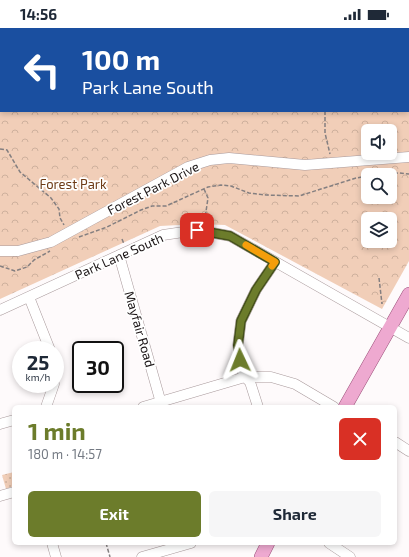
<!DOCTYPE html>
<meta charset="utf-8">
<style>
:root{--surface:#fff;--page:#f6f6f7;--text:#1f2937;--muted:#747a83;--accent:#6c7c2b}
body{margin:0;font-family:"Exo 2",sans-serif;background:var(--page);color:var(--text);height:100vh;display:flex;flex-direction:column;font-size:15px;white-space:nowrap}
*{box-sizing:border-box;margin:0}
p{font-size:13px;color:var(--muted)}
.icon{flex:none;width:22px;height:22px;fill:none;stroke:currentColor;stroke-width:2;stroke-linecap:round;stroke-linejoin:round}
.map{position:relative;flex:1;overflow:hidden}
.sheet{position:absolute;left:12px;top:377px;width:385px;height:140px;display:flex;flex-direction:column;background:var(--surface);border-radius:6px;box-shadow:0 2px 6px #0003}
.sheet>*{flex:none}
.banner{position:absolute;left:0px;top:0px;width:409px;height:84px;box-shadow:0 2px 6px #0003;background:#1a4fa0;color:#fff;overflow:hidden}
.fabs{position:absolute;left:361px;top:96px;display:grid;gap:8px}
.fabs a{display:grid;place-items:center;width:36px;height:36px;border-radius:6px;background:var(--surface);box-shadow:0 2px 6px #0003;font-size:20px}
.speed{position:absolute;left:12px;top:313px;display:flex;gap:8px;font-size:20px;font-weight:700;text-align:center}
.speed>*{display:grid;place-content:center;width:52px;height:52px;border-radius:50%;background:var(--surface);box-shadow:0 2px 6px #0003;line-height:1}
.speed small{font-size:10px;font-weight:400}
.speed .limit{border:2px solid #111;border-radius:6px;background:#fff;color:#111}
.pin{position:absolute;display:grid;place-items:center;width:34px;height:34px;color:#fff;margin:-17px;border-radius:8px;box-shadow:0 2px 6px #0006}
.me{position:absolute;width:44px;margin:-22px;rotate:358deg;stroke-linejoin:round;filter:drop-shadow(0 0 3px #0008)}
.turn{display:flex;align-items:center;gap:14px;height:84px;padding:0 16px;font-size:18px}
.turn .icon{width:52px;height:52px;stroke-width:2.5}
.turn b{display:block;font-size:28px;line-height:34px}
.round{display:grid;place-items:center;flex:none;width:42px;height:42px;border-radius:6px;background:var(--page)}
.overview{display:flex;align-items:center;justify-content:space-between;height:68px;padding:0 16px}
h1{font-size:24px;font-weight:700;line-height:30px;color:var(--accent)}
.primary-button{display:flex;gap:8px;margin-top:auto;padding:8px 16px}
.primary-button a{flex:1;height:46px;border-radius:6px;background:var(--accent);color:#fff;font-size:16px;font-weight:700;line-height:46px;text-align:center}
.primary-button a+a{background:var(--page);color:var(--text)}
.status{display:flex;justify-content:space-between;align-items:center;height:28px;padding:0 20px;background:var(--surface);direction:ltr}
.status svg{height:11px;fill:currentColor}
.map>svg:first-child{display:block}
.grass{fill:url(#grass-dots)}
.park{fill:url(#park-crowns);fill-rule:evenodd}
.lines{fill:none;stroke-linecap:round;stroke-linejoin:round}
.minor-casing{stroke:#a99a9c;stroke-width:11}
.major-casing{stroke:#9c507a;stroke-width:14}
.path{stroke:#847f80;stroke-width:1.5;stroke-dasharray:4 2;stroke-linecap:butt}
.minor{stroke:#fff;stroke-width:10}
.major{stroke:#eea9d0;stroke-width:13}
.route-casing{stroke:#46511c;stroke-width:10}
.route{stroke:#6c7c2b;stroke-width:7}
.slow{stroke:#f59e0b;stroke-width:7}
.labels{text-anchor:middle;stroke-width:3.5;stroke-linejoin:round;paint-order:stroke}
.park-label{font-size:13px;fill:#6d3a15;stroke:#fff}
.street-label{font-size:13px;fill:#1b1516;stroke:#fff}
</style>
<div class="status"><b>14:56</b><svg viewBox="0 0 49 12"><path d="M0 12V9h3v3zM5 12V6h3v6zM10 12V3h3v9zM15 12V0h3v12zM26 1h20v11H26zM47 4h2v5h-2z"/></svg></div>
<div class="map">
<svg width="409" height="529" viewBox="0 0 409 529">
<defs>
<pattern id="grass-dots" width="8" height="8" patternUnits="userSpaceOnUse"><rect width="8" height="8" fill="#f1ceb8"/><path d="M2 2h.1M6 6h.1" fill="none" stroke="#ceb09d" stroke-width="1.8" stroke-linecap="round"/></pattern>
<pattern id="park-crowns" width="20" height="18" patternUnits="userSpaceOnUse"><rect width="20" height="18" fill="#f1ceb8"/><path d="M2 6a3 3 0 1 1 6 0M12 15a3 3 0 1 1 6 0" fill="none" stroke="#ceb09d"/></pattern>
</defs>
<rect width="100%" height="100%" fill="#fefafb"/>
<path class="grass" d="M14 444V458L6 461 2 447Z"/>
<path class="park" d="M0 0H409V233L382 281 225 197 198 196 160 198 0 271ZM1 1H408V83H1ZM368 103H390V125H368ZM368 147H390V169H368ZM368 191H390V213H368Z"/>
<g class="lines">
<g class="minor-casing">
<path id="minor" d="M0 223H18L51 214 188 139 210 132 229 130 305 137 409 129
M119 227 161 375
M29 269 50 322
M0 282 163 207 197 202 230 208 409 310
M55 342V346
M46 379 54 356
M143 379 245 349H271L295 356 334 379
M258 379 250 354 245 349 241 339 238 317 241 293 256 262 275 234
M0 396 14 392
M395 414 409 423
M0 468 14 464
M52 515 56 529
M329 515 350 529
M142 529 191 515"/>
</g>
<g class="major-casing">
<path id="major" d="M345 379 409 266
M261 529 268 515"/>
</g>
<path class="path" d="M19 0V1
M91 0V1
M59 1 60 0
M278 1 279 0
M392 1V0
M0 50H1
M325 83V105L330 126
M0 121 7 122 20 144 51 170 59 181 60 190 64 197
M376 147 399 145 409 146
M204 161 208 170 205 190
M79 209 107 199 141 182 152 178H166L208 159 221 157 231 158 249 165 266 167 299 168 356 150 368 148
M122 211 124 216
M0 238 15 243 27 239 34 232 50 223
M379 250 382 276
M106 515 110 529"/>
<use href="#minor" class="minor"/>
<use href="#major" class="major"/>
</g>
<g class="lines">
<g class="route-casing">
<path id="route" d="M197 202 230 208 275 234 256 262 241 293 238 317 240 332"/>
</g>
<use href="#route" class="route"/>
<path class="slow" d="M246 217 275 234 272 238"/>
</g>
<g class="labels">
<g class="park-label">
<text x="73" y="161">Forest Park</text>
</g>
<g class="street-label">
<text transform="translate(153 160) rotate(-27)" y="5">Forest Park Drive</text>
<text transform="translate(119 228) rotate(-24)" y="5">Park Lane South</text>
<text transform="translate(140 301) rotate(74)" y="5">Mayfair Road</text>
</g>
</g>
</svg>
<div class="fabs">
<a><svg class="icon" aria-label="sound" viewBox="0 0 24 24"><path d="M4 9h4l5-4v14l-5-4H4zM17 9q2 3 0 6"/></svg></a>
<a><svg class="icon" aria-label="search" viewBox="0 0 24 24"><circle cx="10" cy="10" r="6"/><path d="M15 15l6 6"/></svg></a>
<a><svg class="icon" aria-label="layers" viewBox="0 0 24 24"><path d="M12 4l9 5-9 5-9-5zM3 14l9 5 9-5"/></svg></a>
</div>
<div class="speed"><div>25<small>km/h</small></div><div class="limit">30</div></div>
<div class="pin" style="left:197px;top:202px;background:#d93025"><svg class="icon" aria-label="arrive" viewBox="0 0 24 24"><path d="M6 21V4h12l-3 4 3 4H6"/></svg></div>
<svg class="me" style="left:240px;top:332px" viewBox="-20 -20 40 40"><path d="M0-17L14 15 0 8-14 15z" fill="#6c7c2b" stroke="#fff" stroke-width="4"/></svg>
<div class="banner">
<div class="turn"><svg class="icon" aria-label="left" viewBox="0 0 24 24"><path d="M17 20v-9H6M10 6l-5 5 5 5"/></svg><div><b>100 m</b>Park Lane South</div></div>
</div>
<section class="sheet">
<div class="overview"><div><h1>1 min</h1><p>180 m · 14:57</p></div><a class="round" style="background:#d93025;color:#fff"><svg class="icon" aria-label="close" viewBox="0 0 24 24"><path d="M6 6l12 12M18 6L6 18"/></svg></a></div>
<div class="primary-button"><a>Exit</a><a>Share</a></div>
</section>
</div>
